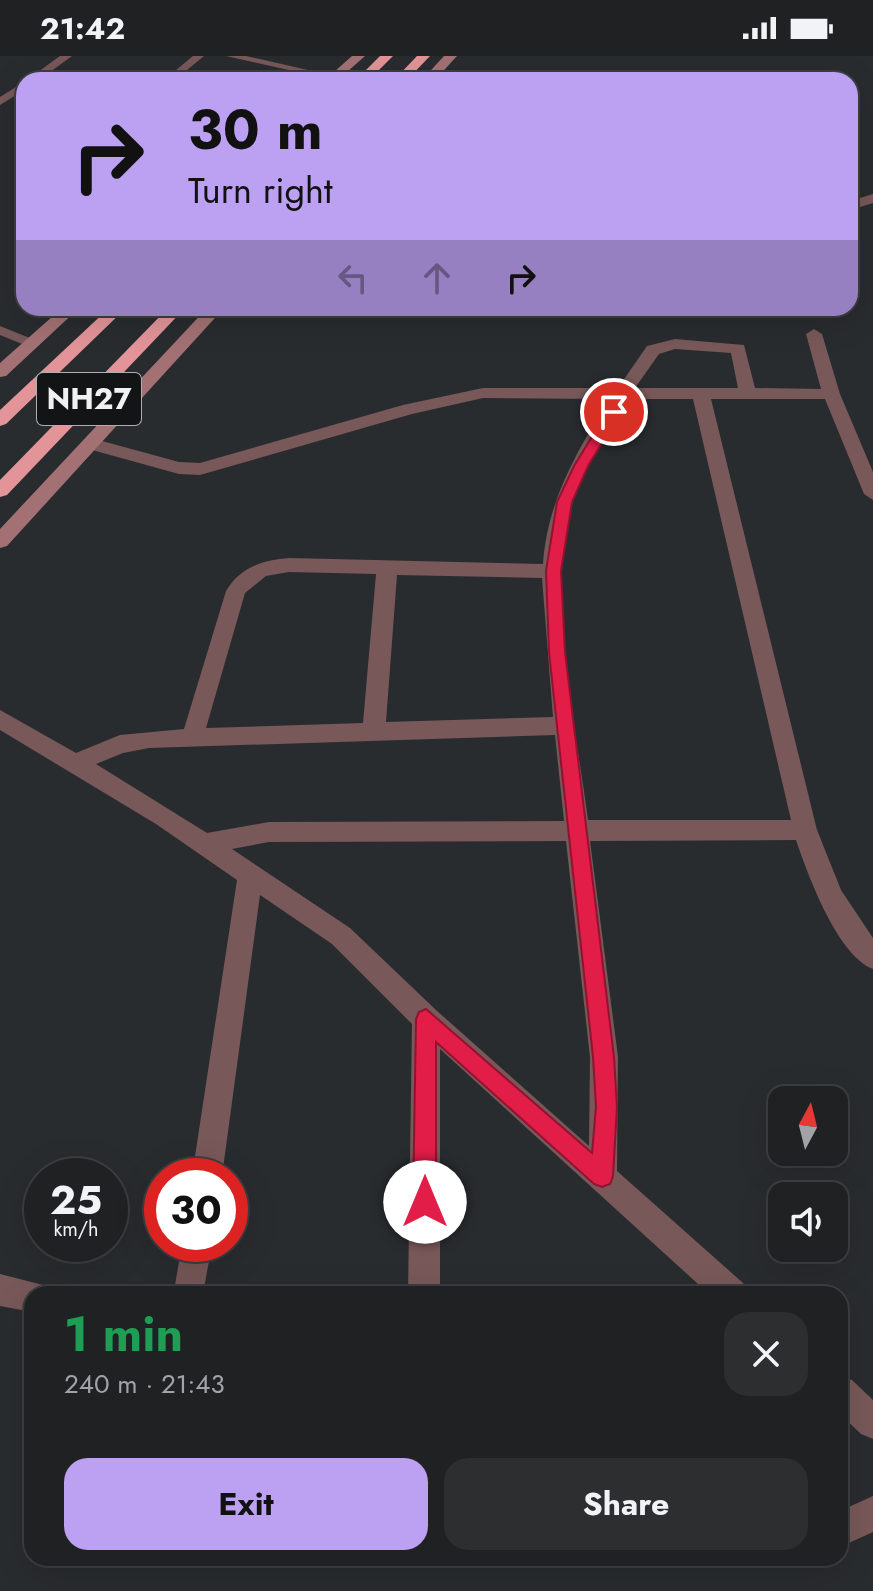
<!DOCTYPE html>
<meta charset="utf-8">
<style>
:root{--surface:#1f2123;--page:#2c2e30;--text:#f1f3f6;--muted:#a1a3a6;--line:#3c3e41;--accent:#bca0f2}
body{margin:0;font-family:Jost,sans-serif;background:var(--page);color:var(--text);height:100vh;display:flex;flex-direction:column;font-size:30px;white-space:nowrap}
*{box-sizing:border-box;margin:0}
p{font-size:26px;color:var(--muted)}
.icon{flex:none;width:44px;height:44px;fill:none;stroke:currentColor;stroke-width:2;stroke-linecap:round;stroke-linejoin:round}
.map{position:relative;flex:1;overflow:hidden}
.details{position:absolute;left:24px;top:1230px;width:824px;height:280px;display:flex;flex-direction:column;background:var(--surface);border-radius:24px;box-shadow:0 8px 32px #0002,0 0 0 2px var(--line)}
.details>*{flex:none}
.top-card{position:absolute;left:16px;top:16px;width:842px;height:244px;border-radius:24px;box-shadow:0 8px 32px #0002,0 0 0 2px var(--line);background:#bca0f2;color:#111;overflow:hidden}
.needle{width:52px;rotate:7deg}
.tools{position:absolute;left:768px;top:1030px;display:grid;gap:16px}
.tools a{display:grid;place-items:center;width:80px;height:80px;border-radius:16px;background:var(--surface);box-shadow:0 8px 32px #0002,0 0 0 2px var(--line);font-size:40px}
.speed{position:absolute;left:24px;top:1102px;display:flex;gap:16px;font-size:40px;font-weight:700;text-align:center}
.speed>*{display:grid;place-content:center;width:104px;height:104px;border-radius:50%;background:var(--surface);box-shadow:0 8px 32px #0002,0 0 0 2px var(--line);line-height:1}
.speed small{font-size:20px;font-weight:400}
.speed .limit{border:12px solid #d22;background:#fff;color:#111}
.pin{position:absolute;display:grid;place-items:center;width:68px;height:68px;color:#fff;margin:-34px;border:4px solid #fff;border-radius:50%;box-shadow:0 2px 8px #0007}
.me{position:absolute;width:88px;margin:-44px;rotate:0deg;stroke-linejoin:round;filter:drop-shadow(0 0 6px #0008)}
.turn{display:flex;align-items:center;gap:28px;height:168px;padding:0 40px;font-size:36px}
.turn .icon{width:104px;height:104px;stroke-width:2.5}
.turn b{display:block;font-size:56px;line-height:68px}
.lanes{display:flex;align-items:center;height:76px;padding:0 40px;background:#0003;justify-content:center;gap:40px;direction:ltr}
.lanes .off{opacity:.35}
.round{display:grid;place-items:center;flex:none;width:84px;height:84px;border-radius:24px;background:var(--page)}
.overview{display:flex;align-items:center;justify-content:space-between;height:136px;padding:0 40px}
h1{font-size:48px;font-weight:700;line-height:60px;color:#1e9e55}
.button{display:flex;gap:16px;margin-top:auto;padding:16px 40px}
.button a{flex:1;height:92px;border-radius:24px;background:var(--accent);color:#111;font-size:32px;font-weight:700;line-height:92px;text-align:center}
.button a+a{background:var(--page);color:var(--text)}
.status{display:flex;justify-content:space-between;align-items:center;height:56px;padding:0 40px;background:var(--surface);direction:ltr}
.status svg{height:22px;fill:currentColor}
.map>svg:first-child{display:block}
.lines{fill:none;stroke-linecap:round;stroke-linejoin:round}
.lane{fill:#785859;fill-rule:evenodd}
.street{fill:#785859;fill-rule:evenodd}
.secondary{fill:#a37173;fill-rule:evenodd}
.highway{fill:#e29498;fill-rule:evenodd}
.route{fill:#e11d48;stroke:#92132f;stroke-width:2}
.labels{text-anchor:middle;stroke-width:8;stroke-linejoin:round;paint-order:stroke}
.shield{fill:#131415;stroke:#adafb0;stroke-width:2}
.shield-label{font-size:30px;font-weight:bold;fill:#eff1f3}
</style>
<div class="status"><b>21:42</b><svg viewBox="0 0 49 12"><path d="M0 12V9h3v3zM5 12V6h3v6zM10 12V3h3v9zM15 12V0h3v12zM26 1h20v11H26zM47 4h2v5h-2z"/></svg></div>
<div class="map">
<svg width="873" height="1535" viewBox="0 0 873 1535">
<rect width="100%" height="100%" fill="#292c2f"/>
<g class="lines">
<path class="lane" d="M60 0H72L39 24H27Z
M193 0H204L175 24H164Z
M226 0H246L339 21 333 24Z
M24 26V34L0 49V41Z
M0 270 37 285 39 288 32 292 0 279Z"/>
<path class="street" d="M873 138V147L850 154V145Z
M814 273 822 278 840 338 873 416V444L864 438 825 343H711L817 774 841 834 873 882V913C837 899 808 819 796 784L590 785 618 1001 617 1115 743 1227 748 1238H709L440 993V1238H408L412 968 332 888 260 839 222 1120H192L237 824 156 768 0 674V654L76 697 120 679 184 673 226 535C240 511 263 504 289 502L543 508C547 446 577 394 610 343L483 342 412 358 200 419 179 418 85 392V384L91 382 179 406 200 407 403 349 483 332H618L647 290 675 283 744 289 755 332 821 333 806 278ZM675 293 731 297 738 332H635L659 298ZM628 343H693L791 764H588C576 671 545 536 573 446 585 410 608 375 628 343ZM289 516 376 518 363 667 206 672 245 537 266 520ZM397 519 542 522 553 661 386 666ZM555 679 564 765 269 766 207 777 96 708 123 697 149 692ZM566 785 590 1001 589 1090 436 954 350 872 232 793 269 786Z
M182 1188H212L203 1238H179L175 1229Z
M0 1218 43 1229 47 1238H32V1256L0 1250Z
M840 1320 852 1324 873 1344V1383L861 1378 840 1358Z
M873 1440V1476L840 1491V1455Z"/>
<path class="secondary" d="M352 0H365L338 24H325Z
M444 0H457L435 24H422Z
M62 252H79L6 320 0 321V307Z
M207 252H224L7 490 0 492V473Z"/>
<path class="highway" d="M380 0H393L369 24H356Z
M417 0H430L407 24H394Z
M109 252H126L6 368 0 370V354Z
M168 252H185L7 439 0 441V424Z"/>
</g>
<path class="route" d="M609 353 621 356 588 410 572 446 561 515 565 596 614 1001 617 1051 613 1120 610 1128 602 1131 594 1128 436 986V1146L433 1154 425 1158 417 1154 413 1146 416 963 419 956 426 953 592 1097 596 1051 593 1001 549 596 546 515 557 446 574 410Z"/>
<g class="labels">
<rect class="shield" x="37" y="317" width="104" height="52" rx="6"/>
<g class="shield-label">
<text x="89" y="353">NH27</text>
</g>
</g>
</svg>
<div class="tools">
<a><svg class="needle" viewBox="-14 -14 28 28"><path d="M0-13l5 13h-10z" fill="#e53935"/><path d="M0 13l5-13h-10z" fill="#a1a3a6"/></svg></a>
<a><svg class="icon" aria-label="sound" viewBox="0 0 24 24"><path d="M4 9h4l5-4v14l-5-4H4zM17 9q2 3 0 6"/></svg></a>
</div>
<div class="speed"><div>25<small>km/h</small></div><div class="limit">30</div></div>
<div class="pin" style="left:614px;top:356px;background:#d93025"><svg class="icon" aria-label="arrive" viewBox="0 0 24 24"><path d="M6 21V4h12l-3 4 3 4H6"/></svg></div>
<svg class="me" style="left:425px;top:1146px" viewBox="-20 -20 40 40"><circle r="19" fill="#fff"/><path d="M0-13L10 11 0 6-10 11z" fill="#e11d48"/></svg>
<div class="top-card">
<div class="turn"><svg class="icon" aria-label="right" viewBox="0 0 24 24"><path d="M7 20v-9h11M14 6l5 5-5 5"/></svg><div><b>30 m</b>Turn right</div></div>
<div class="lanes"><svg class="icon off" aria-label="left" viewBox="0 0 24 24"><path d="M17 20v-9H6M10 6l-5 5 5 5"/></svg><svg class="icon off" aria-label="ahead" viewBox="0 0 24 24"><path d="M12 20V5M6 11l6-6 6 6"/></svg><svg class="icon" aria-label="right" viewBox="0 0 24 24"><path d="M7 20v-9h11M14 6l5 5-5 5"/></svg></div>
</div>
<section class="details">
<div class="overview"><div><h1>1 min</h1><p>240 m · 21:43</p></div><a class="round"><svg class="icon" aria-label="close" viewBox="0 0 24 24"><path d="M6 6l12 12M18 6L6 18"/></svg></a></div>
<div class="button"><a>Exit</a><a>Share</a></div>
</section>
</div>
